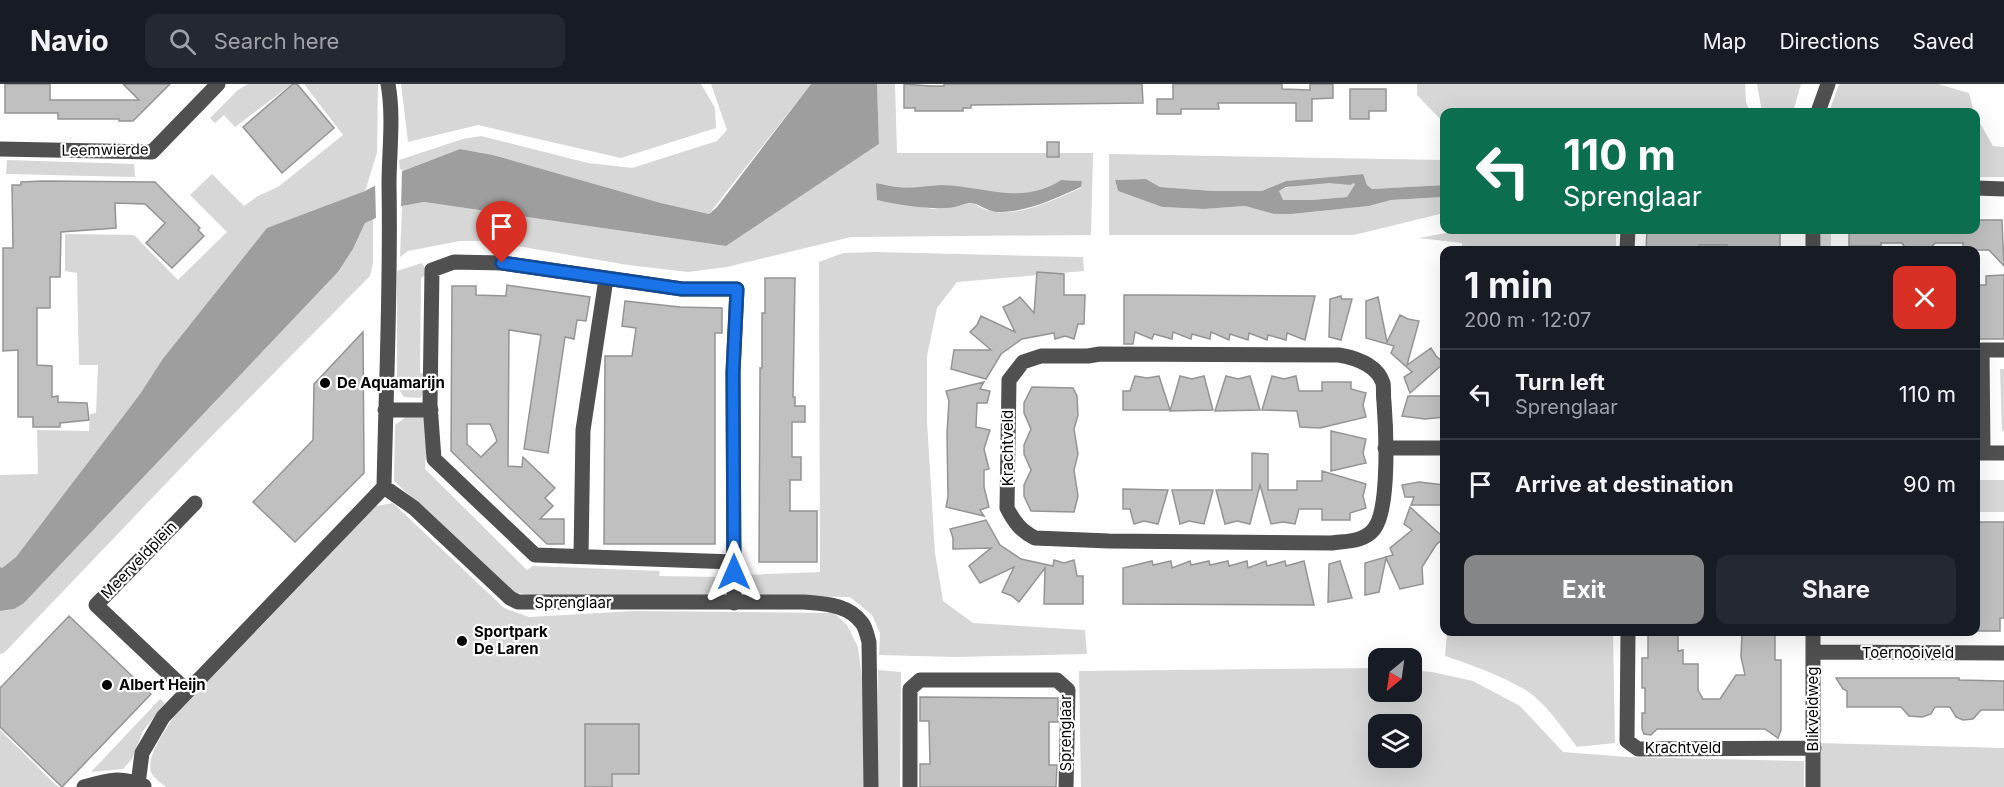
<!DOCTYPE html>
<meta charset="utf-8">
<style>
:root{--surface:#171b24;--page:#242831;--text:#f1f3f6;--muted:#9ea1a6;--line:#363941;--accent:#858687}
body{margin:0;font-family:Inter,sans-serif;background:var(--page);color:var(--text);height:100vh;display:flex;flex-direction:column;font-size:22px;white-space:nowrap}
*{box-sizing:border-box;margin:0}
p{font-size:20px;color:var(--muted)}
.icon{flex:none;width:33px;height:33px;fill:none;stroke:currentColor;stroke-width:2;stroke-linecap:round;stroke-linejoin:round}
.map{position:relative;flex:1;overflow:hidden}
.panel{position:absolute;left:1440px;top:162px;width:540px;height:390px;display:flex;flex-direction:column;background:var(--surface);border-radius:12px;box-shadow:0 6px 24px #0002}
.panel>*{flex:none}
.banner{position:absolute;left:1440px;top:24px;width:540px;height:126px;border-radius:12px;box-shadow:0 6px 24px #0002;background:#0b6e4f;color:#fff;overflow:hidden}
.needle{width:39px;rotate:209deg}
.tools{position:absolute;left:1368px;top:564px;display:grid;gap:12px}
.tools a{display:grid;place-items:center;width:54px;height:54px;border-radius:12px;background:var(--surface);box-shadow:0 6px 24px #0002;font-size:30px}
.pin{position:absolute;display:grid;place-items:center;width:51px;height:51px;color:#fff;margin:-62px -26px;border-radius:50% 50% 50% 0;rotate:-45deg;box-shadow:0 0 6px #0007}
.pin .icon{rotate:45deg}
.me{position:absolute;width:66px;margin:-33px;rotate:0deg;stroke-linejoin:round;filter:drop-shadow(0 0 4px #0008)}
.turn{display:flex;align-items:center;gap:21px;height:126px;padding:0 24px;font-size:27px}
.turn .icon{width:78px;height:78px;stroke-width:2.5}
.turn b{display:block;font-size:42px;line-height:51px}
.round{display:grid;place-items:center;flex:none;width:63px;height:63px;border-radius:12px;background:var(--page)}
.summary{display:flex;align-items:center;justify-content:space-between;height:102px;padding:0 24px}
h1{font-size:36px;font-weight:700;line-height:45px}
.primary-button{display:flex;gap:12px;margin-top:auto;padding:12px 24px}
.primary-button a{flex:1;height:69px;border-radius:12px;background:var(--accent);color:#fff;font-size:24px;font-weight:700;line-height:69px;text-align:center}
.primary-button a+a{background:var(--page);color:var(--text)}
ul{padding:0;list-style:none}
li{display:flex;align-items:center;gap:18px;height:90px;padding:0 24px;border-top:2px solid var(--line)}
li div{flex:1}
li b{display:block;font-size:22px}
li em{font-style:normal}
header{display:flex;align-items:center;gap:36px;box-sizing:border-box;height:84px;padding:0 30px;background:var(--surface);border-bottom:2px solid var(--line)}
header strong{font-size:28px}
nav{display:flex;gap:33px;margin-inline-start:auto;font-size:21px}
.search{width:420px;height:54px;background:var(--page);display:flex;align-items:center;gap:15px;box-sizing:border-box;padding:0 21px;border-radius:12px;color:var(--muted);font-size:22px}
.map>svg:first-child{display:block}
.green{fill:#d7d7d7;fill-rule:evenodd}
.water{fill:#9e9e9e;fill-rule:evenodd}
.pier{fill:#fff}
.building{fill:#c0c0c0;stroke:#949494;stroke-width:1.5;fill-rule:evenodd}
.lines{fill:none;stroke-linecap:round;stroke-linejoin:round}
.minor{stroke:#505050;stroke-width:15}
.route-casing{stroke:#114b97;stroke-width:15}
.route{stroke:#1a73e8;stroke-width:10}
.poi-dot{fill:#000;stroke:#fff;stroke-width:2}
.labels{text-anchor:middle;stroke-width:4.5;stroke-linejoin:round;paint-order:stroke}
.street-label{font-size:15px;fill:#000;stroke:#fff}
.poi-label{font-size:15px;font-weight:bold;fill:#000;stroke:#fff;text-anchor:start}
</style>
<header>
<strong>Navio</strong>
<div class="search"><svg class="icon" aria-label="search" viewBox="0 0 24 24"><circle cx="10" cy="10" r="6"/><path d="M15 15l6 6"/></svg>Search here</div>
<nav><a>Map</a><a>Directions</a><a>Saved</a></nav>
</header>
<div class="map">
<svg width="2004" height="703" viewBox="0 0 2004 703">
<rect width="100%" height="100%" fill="#fff"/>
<path class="green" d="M248 0H292L235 43 224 31 215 39 210 34 238 6Z
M304 0H378L377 69 365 107 320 125 162 276 140 310 16 473 2 484 0 483V391L38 390 37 346 89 347 90 330 96 329 98 281H79L77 189 65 187V150L134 151 178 196 227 148 190 111 212 90 244 122 258 112 278 103 343 51Z
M401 0H701L715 24 716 44 621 74 478 41 408 58Z
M711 0H811L709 130 661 119 493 71 460 65 400 88 399 76 463 55 481 52 588 79 632 84 717 57 727 46Z
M877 0H895L897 69H1093L1091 151 851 153 727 183 688 188 628 181 488 157H460L408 167 400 173 402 122 424 118 726 162 879 60ZM1061 96 1081 97V104C1050 117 1005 142 973 119L933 125 878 116 877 99C884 100 892 103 900 103 914 105 928 101 942 101 985 103 1020 122 1061 96Z
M1417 0H1745L1746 18 1750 28H1444V39L1417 11Z
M1757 0H1801L1793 28H1762Z
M1839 0H1938L1969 9 1974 28H1829Z
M1976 32 1993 62 2004 63V93H1976Z
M1109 70 1444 76V101L1372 105 1367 101 1362 90 1286 97 1263 107H1213L1160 103 1146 95 1115 96 1118 107 1162 123 1204 125 1245 122 1274 130H1292L1369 122 1391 116 1444 113V129L1354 151H1109Z
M7 76 134 80 135 93 6 90Z
M1353 98 1355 100 1347 113 1311 116H1282L1279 107C1293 99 1335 97 1351 101Z
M373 134V179L370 192 197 367 4 569 0 570V527L9 526 24 519 338 188 353 165 365 139Z
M1462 146H1616V166H1462V159L1419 154Z
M1821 146H1831V166H1821Z
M875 168 1083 173 1084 187 957 198 937 224 927 272V337L935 469 943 517 973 539 1085 546 1087 570 956 573 879 571 880 549 872 531 850 513 758 512 749 505 746 491 820 488 819 178 843 169Z
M422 179 428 190 421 194 420 289 427 290 425 304 421 314 404 313 397 303V187Z
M2000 285H2004V347H2002Z
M407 332 422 333 428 339 425 385 527 486 533 482 660 487 659 492 718 493 721 486 729 494 730 505 722 513 529 511 513 508 394 397 395 341Z
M1978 396H2004V428H1979Z
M393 419 504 524 529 533 634 527 834 529 847 541 858 563 865 618 864 703H166C161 699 155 695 152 690 144 675 165 647 173 634L376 422Z
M1447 548H1613L1615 659 1577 663C1564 646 1551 627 1535 613 1517 597 1469 580 1445 572Z
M1378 584V608H1412V586L1432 588 1473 597 1520 622 1563 668 1627 673 1804 677V703H1081L1079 587ZM1378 640H1412V674H1378Z
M878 586 901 588 900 703H876Z
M160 615 165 619 143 647 132 675 123 685 91 688Z
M0 646 58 703H0Z
M1818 659 2004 664V703H1818Z"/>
<path class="water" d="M811 0H877L879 60 726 162 424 118 402 122 365 139 353 165 338 188 24 519 14 525 0 527V483L2 484 16 473 140 310 162 276 267 144 365 107 400 88 460 65 493 71 661 119 709 130 717 123Z
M1363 90 1367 101 1372 105 1444 101V113L1391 116 1369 122 1292 130H1274L1245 122 1204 125 1162 123 1118 107 1115 96 1146 95 1160 103 1213 107H1262L1286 97ZM1329 99 1351 101 1353 99 1355 100 1347 113 1311 116H1283L1279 107 1286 103Z
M1061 96 1082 97 1081 103C1054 115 1026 129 996 128 987 127 978 119 970 119 962 120 955 124 947 124 924 125 900 121 877 116L876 99C884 100 892 103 899 103 913 105 928 101 942 101 985 102 1020 122 1061 96Z"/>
<path class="pier" d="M402 85 401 125 376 136 375 98Z"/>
<path class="building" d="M5 0H50V16H139L123 0H170L133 37H119V35H58V29H5Z
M293 0H297L334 44 282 89 243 43Z
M904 0 930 2H944V0H1142L1143 19 971 21V24H963V27H915V24H904Z
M1173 0H1282V5L1310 6V0H1333V14L1312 15V37H1296V19H1218L1219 25H1181V30H1157V15H1173Z
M1350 5H1386V27H1369V35H1350Z
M1047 58H1059V73H1047Z
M43 97 155 98 200 144 198 146 204 152 172 184 146 159 165 139 145 120 115 119 116 144 61 148 60 193H50V224H37V281L52 282V313L58 312V318L87 319 89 336 60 339V343H33V333H18V266L3 267V164H13L12 101H21V98Z
M1976 136H2002L2004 182 1989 166H1963V159H1935L1929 166H1907L1902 159H1881V162H1849V146H1976Z
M1647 146H1780V166H1753V164H1727V161H1699V164H1673V166H1646Z
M1037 188 1064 190V211H1085L1084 240H1078L1074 255 1065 252 1055 255 1054 249 1022 255 1001 270 986 295 951 285 954 266H991L970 248 977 241 981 232 1015 248 1003 223 1012 219 1020 213 1034 229Z
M2004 191V255H1976V201H1986V192Z
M765 194H795L793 313H795V322H805V338H792V373H801V396H790V427H817V478H759L760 293V284H762V229H765Z
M507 201 590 213 586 237 577 236 574 255 565 253 548 369 524 365 541 251 509 246 508 382 522 383 523 373 555 404 545 414 553 422 540 435H564V460H547L451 367 452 202H476V211L506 212ZM467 340H490L494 349 497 357 481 373 467 360Z
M1124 211H1153L1315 212 1305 256 1287 249 1286 256 1268 251 1267 256 1249 249 1248 256 1230 250 1229 256 1211 248 1210 255 1192 250 1191 255 1173 248 1172 255 1154 250 1152 255 1135 248 1133 260H1124Z
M1341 212 1342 215H1352L1341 256 1329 253 1330 215Z
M1378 213 1387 258 1400 231 1408 235 1419 237 1407 281 1431 264 1436 272 1444 279 1410 309 1404 293 1412 288 1391 269 1394 262 1366 254V217Z
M625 217 680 223 722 224V249H715V460H604L605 272H632L636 244 622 242Z
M363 248 364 389 295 458 253 418 313 356 314 300Z
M1135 292 1147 294 1159 292 1170 326H1123V307H1130Z
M1180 292 1192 295 1204 292 1213 326 1170 327Z
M1226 292 1238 295 1250 292 1260 326 1215 327Z
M1272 292 1284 295 1296 292 1299 307H1322V298H1351V305L1366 309 1363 321 1366 333 1320 344 1300 343 1297 327 1262 326Z
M984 298 980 305 990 307 987 319H977L976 343 990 346 984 365 989 385 984 386V403L989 423 980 426 984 432 946 423 948 413 947 349 949 317 946 307Z
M1032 303 1073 304 1077 312 1078 331 1074 345 1078 370 1074 386 1078 412 1074 428 1031 427 1024 412V401L1031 386 1024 370V361L1031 345 1024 329V319Z
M1408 312H1444V333L1425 335 1402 332Z
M1331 347 1366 355 1363 369 1366 379 1331 387Z
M1252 369 1268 370V406H1297V397H1322V387L1366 400 1363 412 1366 424 1350 429V436H1322V425H1299L1295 440 1283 438 1271 440 1260 401 1250 440 1237 437 1225 440 1216 406H1252Z
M1419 398 1444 401V421H1411L1414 413H1405L1402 401Z
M1123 405 1168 406 1158 440 1144 437 1134 440 1130 425H1123Z
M1172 406H1213L1204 440 1189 437 1180 440Z
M1410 423 1444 454 1436 461 1422 483 1423 500 1400 505 1386 474 1379 508 1365 511V479L1393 471 1390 464 1412 446 1404 440Z
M986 436 1000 461 1021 475 1053 482 1054 476 1064 479 1074 476 1077 492H1083V520H1044L1045 484 1019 518 1012 512 1002 508 1014 483 980 499 969 482 991 464 953 465V454L950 445Z
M1976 438H2004V534H2000V547H1976Z
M1152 477 1153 481 1171 477 1172 484 1190 477 1191 481 1209 477 1210 481 1228 477 1229 482 1247 477 1248 484 1266 477 1267 482 1285 477 1286 482 1304 477 1314 521 1123 520V484Z
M1340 477 1352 514 1328 518 1329 480Z
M69 532 151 610 62 703 0 643V604Z
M1648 548H1678V567L1683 566V580H1698V606L1703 615H1720L1736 591H1745L1741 573 1742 548H1775V576H1781V646L1778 654 1765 645H1657L1651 651 1644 650 1642 645V629H1645V604H1642V574H1648Z
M1836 594H1959V596L2004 597V626H1981L1973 635 1963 636 1956 633 1950 623H1935L1931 630 1922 633 1909 632 1901 623H1847V607L1843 605Z
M920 613 1058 614V638H1049V681H1057L1056 703H920V680H930L929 637H920Z
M585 640H639V690H612V703H585Z"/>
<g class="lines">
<path class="minor" d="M1818 28 1828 0
M0 65 152 68 218 0
M1976 104 2004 105
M1813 146V166
M1627 166 1628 146
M1100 270 1339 271C1356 274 1377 281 1383 299 1384 305 1383 312 1384 318 1386 344 1390 425 1374 445 1364 458 1346 457 1332 459L1109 457 1035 454C1021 447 1014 438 1007 424L1009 296 1023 278 1041 272H1088Z
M385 326H431
M1385 364H1444
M1976 369H2004
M1983 369 1982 266H2004
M384 403 414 424 510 514 518 518H804C825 520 848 520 862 539 866 544 867 552 869 558L871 703
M581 473 583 346 606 195
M734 519 733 288 737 205H682L502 179 454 178 432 186 430 320 434 375 535 471 734 478
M1628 548 1627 657 1638 665 1814 664
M1813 548V703
M1813 568 2004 569
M187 607 96 521 195 419
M138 700 142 669 163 633 384 403C386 302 391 201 389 101 389 68 394 33 388 0
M84 703C107 696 121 692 144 702
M910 703V605L920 596H1057L1068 606 1066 703"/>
</g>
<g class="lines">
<g class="route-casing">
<path id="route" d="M502 179 682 205H737L733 288 734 488"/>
</g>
<use href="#route" class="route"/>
</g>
<g class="poi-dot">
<circle cx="325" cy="299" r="6"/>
<circle cx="462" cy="557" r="6"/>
<circle cx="107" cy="601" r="6"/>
</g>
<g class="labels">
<g class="street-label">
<text transform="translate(105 66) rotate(-1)" y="5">Leemwierde</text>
<text transform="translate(1008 364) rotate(-90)" y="5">Krachtveld</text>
<text transform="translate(139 476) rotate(-46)" y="5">Meerveldplein</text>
<text x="573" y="524">Sprenglaar</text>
<text x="1908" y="574">Toernooiveld</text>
<text transform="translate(1813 625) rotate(-90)" y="5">Blikveldweg</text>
<text transform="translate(1066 649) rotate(-90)" y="5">Sprenglaar</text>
<text x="1683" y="669">Krachtveld</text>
</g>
<g class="poi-label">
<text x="337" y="304">De Aquamarijn</text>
<text x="474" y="553">Sportpark<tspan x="474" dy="17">De Laren</tspan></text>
<text x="119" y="606">Albert Heijn</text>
</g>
</g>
</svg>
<div class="tools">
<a><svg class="needle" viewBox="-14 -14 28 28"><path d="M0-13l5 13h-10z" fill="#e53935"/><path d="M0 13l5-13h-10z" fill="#9ea1a6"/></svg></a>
<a><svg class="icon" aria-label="layers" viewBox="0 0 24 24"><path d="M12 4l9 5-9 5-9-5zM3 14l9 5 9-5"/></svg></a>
</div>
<div class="pin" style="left:502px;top:179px;background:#d93025"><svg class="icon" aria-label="arrive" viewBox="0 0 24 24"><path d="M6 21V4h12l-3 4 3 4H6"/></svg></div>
<svg class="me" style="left:734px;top:488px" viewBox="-20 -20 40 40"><path d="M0-17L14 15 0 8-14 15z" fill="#1a73e8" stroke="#fff" stroke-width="4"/></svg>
<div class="banner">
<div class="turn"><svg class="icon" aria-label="left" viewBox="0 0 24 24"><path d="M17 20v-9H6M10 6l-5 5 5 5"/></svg><div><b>110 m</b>Sprenglaar</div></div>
</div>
<section class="panel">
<div class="summary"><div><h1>1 min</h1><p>200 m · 12:07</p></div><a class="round" style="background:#d93025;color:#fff"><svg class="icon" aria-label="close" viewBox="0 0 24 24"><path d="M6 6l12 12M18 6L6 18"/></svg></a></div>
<ul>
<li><svg class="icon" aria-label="left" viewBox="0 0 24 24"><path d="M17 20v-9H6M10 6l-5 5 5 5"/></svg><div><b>Turn left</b><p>Sprenglaar</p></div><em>110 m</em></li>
<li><svg class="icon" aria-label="arrive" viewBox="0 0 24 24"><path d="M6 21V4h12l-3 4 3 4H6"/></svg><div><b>Arrive at destination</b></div><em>90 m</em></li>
</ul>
<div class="primary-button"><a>Exit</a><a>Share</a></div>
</section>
</div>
